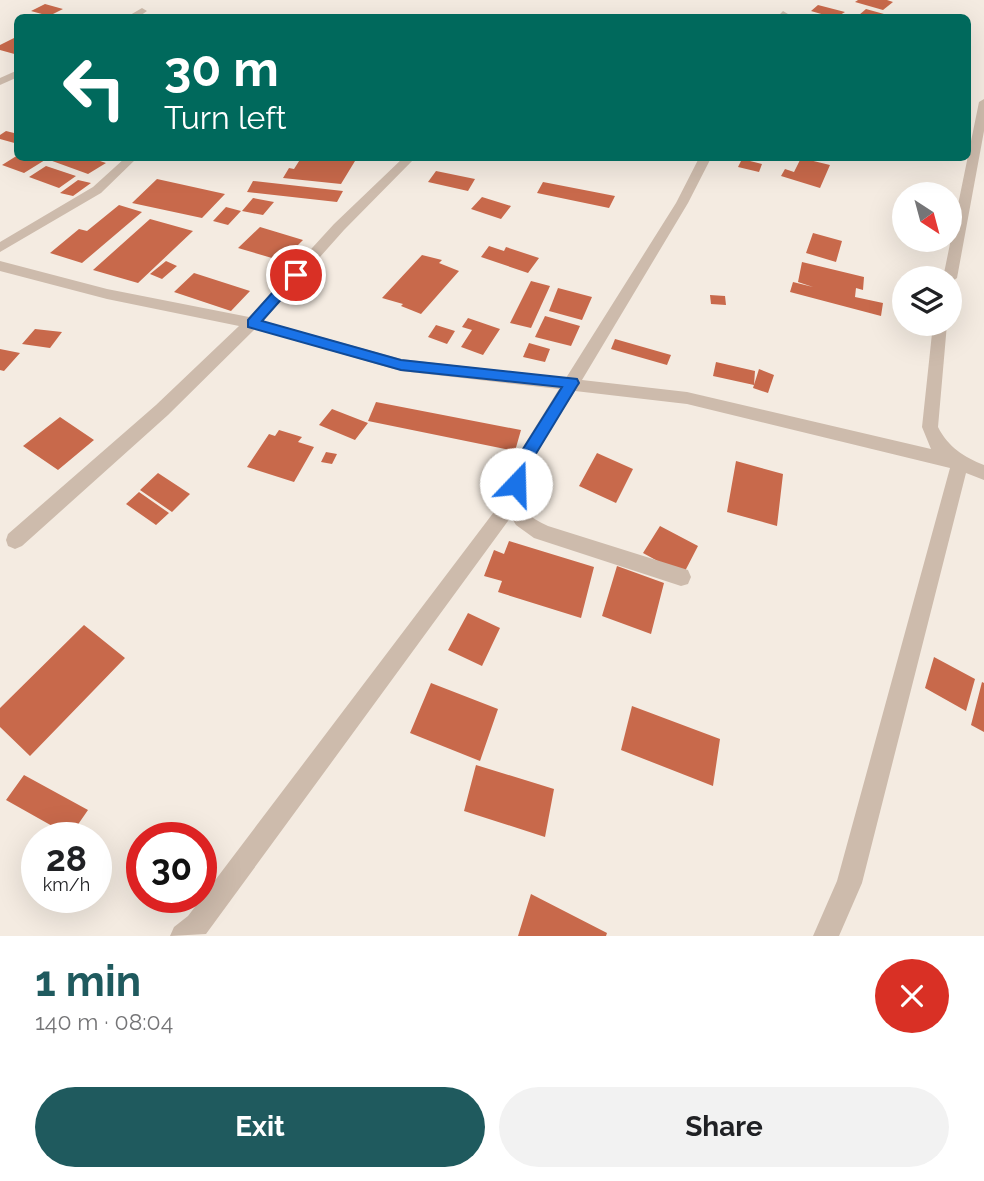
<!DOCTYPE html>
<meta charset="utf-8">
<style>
:root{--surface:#fff;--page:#f2f2f2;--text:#202124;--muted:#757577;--accent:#1f5a5e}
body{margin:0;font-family:Raleway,sans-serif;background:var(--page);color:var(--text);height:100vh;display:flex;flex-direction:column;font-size:26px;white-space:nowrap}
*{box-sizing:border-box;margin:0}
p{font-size:23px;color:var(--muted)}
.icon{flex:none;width:38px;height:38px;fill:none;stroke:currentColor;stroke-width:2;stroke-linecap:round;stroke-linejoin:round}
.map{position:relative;height:936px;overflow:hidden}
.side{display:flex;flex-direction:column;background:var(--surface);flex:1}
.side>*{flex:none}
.banner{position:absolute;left:14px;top:14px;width:957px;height:147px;border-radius:10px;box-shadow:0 7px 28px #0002;background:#00695c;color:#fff;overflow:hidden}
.needle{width:46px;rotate:144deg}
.controls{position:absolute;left:892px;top:182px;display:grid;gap:14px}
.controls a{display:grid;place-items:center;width:70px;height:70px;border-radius:50%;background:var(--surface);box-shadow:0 7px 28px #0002;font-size:35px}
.speed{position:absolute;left:21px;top:822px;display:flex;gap:14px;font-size:35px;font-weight:700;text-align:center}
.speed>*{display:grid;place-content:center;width:91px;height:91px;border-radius:50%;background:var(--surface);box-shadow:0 7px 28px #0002;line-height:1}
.speed small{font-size:18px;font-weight:400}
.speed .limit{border:10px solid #d22;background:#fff;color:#111}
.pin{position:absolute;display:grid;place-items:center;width:60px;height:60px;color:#fff;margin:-30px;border:4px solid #fff;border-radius:50%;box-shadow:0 2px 7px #0007}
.me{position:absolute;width:77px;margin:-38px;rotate:21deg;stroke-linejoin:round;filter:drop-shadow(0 0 5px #0008)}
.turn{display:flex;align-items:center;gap:24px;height:147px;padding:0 35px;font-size:32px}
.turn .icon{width:91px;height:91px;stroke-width:2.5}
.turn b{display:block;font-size:49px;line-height:60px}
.round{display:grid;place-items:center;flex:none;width:74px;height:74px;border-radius:37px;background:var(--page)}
.summary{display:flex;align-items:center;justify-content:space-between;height:119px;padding:0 35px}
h1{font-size:42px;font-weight:700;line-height:52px;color:var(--accent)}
.button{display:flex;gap:14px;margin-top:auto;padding:14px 35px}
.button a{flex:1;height:80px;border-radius:42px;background:var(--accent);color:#fff;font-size:28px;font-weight:700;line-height:80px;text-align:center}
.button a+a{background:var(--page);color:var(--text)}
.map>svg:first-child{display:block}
.building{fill:#c8694b}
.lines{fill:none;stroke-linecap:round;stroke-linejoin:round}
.street{fill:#cdbbac;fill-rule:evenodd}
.route{fill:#1a73e8;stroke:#114b97;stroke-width:2}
</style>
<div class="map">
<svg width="984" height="936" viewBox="0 0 984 936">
<rect width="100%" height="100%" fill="#f4ebe1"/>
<path class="building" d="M858 0H887L893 2 883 10 855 2Z
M45 4 63 9 49 16 31 11Z
M818 5 845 12 835 18 811 11Z
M866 9 884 14 880 18 859 15Z
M18 36V55L0 50V45Z
M6 131 18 134V144L0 139V135Z
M18 155V158L45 160 24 173 2 165Z
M44 158H91L106 163 88 174Z
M301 158H318L355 161 341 184 283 178 289 168 294 169Z
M801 158 830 165 820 188 781 176 785 169 794 172Z
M742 159 762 164 759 172 738 167Z
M46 166 76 176 59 188 29 177Z
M436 171 475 179 468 191 428 182Z
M157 179 225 194 202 218 132 203Z
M78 180 91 183 73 196 60 193Z
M253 181 343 191 337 202 247 192Z
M543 182 615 196 609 208 537 193Z
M482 197 511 206 501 219 471 209Z
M253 198 274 202 263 215 242 211Z
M119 205 142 212 82 263 50 253 79 229 87 231Z
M226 207 241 211 228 225 213 221Z
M150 219 193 231 138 283 93 270Z
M260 227 303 240 282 261 238 248Z
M813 233 842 241 836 262 806 253Z
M489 246 504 251 506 247 539 258 528 273 481 257Z
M422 255 442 260 439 263 459 271 421 314 401 306 403 304 382 298Z
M166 261 177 266 162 279 150 274Z
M802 262 864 277 863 290 856 288 855 297 883 303 881 316 790 292 793 282 813 287 798 282Z
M194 273 250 291 231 311 174 292Z
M531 281 550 286 531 328 510 323Z
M558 288 592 297 582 320 549 311Z
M710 295 725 296 726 305 711 304Z
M545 316 580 326 571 346 535 337Z
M468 318 500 329 483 355 461 347 472 330 462 327Z
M436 325 455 331 447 344 428 337Z
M35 329 62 332 50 348 22 344Z
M615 339 671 355 667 365 611 349Z
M529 343 550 349 545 362 523 357Z
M0 349 20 353 4 371 0 370Z
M716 362 755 371 754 385 713 376Z
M759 369 774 375 768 393 753 388Z
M376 402 521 430 515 451 368 421Z
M332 409 368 423 355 440 319 425Z
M60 417 94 440 58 470 23 446Z
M279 430 302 437 298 442 314 447 294 482 247 467 269 434 275 436Z
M326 452 337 454 332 464 321 462Z
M597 453 633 469 616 503 579 486Z
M736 461 783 474 777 526 727 512Z
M158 473 190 494 172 512 140 490Z
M139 492 169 513 156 525 126 504Z
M660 526 698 546 683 575 643 553Z
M509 541 594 567 581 618 498 592 502 581 484 576 494 550 504 554Z
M617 566 664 583 651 634 602 616Z
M468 613 500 628 482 666 448 650Z
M84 625 125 658 30 756 0 727V708Z
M934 657 975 679 966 711 925 688Z
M982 682 984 683V732L971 725Z
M431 683 498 709 480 761 410 733Z
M632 706 720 739 713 786 621 750Z
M476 765 554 789 545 837 464 811Z
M24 775 88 810 70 836 6 800Z
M531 894 607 933 606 936H518Z"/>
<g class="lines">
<path class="street" d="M142 8 147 11 137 18H125Z
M783 11 788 14 785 18H776Z
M18 70V77L0 85V78Z
M984 99V131L957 278 950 283V278H943L979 102Z
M125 158H137L101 193 0 252V242L93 187Z
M403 158H415L344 230 263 321 401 359 566 378 676 203 699 158H711L688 203 582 380 687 392 931 449 922 427 933 324H947L938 427C948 447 964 457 984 465V480L966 473 862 883 839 936H813L837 881 950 468 687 404 575 391C559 418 511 479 526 510 530 518 540 522 548 526L688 570 691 577 688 584 681 586 534 538 516 525 511 517 206 934 170 936 174 927 188 916 506 496 513 463 559 389 401 371 255 329 168 415 22 546 15 549 8 546 6 540 8 534 156 405 239 326 107 299 0 271V261L107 289 249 317 334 224Z"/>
</g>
<path class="route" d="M296 271 300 272V278L262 321 401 360 577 379 579 383 577 386 526 470 522 489H511L508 484 511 468 562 387 401 370 248 327V320L291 272Z"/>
</svg>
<div class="controls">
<a><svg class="needle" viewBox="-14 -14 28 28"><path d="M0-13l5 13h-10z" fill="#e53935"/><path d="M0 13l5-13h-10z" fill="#757577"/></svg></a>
<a><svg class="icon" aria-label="layers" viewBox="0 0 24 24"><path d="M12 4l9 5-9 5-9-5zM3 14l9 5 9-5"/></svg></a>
</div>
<div class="speed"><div>28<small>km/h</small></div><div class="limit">30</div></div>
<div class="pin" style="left:296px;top:275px;background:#d93025"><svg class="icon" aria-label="arrive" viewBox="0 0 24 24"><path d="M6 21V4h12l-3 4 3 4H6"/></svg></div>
<svg class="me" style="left:516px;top:484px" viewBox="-20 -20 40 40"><circle r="19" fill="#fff"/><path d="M0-13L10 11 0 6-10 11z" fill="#1a73e8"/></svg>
<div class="banner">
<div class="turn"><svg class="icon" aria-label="left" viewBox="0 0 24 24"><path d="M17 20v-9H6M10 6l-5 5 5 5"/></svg><div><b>30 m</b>Turn left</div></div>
</div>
</div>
<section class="side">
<div class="summary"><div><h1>1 min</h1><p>140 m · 08:04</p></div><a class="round" style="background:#d93025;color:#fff"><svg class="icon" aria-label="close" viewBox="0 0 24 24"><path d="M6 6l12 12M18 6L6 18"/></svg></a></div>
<div class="button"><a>Exit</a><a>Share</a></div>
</section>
